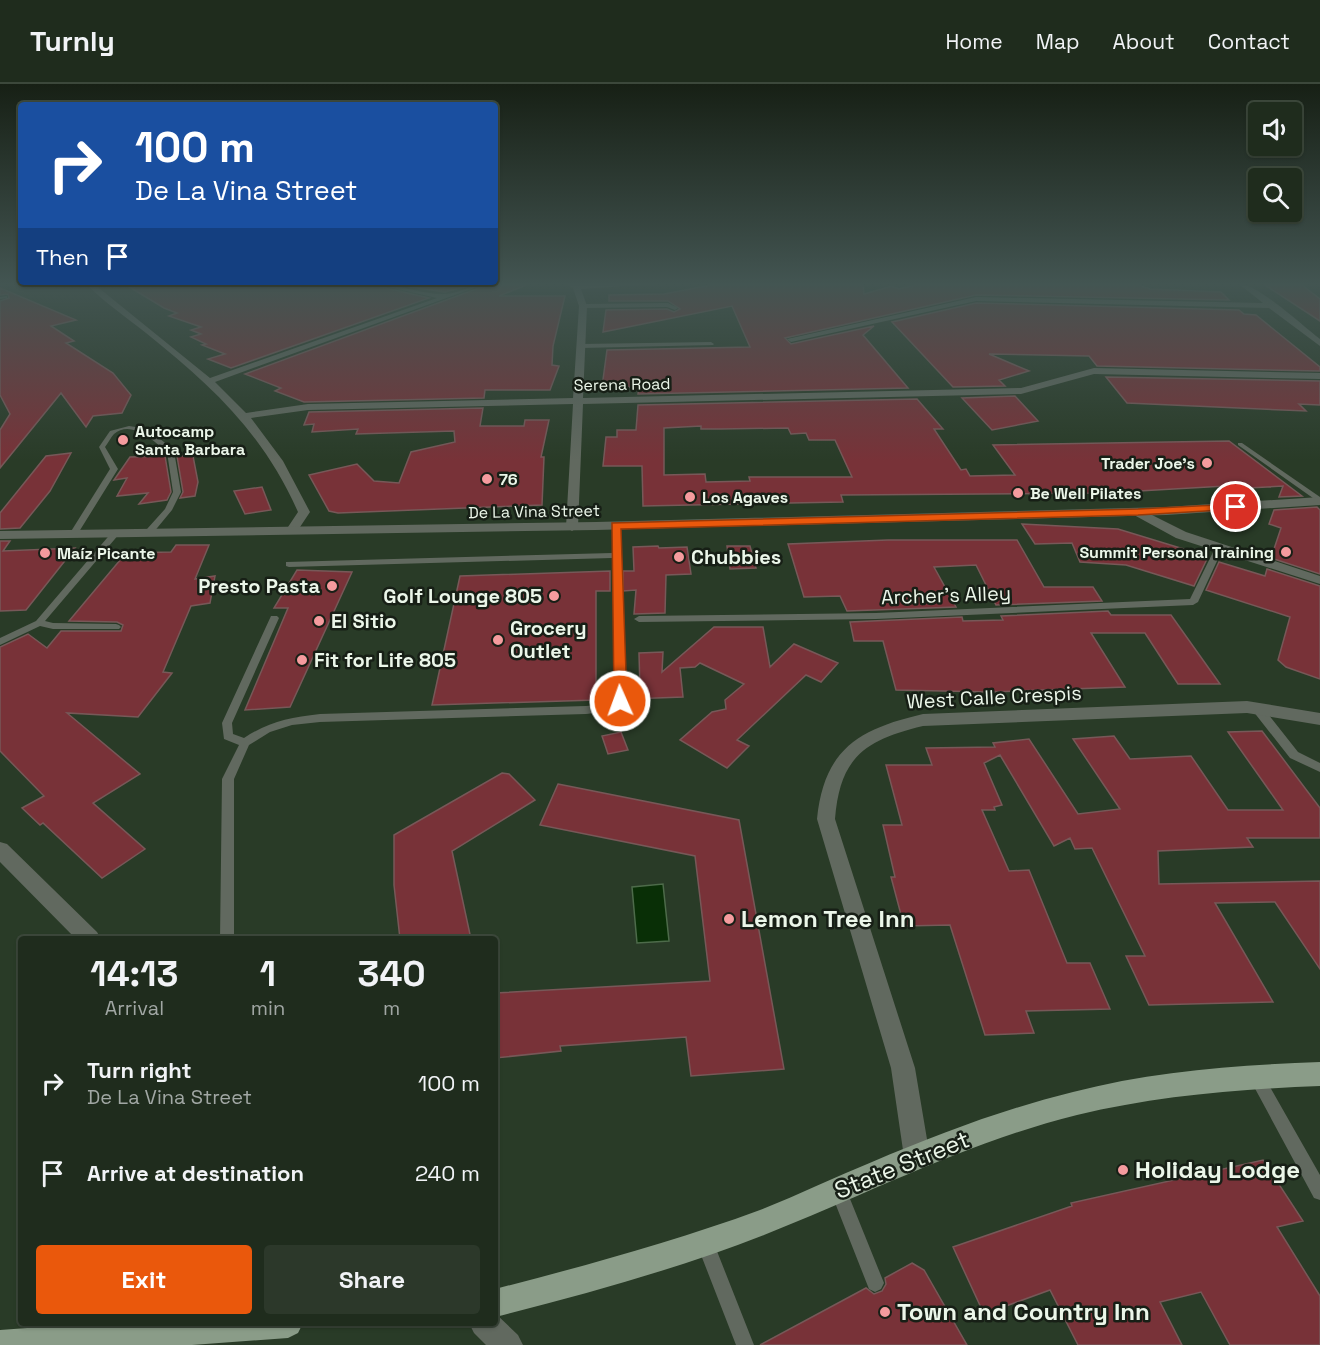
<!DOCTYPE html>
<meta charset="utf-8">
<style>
:root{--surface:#1f2c1d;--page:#2c382a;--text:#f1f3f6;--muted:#a1a7a4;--line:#3c483b;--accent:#ea580c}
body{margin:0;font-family:"Space Grotesk",sans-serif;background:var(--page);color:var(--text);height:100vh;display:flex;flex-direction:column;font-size:22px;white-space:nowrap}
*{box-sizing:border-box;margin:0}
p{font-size:20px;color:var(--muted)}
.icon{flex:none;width:33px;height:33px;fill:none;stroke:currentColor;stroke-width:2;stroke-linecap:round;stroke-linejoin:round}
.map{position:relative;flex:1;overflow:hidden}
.panel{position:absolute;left:18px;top:852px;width:480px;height:390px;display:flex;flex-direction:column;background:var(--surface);border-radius:6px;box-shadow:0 2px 4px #0004,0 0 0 2px var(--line)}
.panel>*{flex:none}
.top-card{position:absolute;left:18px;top:18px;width:480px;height:183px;border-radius:6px;box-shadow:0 2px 4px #0004,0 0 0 2px var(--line);background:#1a4fa0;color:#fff;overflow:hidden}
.buttons{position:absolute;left:1248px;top:18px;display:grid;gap:12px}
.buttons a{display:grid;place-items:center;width:54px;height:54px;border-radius:6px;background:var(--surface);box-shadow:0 2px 4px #0004,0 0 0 2px var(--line);font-size:30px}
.pin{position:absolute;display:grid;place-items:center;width:51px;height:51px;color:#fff;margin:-26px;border:3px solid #fff;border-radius:50%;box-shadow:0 2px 6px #0007}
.me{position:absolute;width:66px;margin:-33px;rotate:358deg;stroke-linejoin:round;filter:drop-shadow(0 0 4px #0008)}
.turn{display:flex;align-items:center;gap:21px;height:126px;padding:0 18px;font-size:27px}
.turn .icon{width:78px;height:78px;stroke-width:2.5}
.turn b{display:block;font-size:42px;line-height:51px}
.then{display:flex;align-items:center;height:57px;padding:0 18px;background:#0003;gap:12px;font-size:22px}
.eta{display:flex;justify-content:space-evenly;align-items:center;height:102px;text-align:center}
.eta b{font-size:36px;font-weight:700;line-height:42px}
.cta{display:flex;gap:12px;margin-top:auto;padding:12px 18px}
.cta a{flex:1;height:69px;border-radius:6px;background:var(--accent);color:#fff;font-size:24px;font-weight:700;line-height:69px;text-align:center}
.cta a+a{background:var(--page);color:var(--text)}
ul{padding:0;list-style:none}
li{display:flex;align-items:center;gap:18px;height:90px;padding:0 18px}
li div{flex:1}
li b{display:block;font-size:22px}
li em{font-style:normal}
header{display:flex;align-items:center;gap:36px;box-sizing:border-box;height:84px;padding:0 30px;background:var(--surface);border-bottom:2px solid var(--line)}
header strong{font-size:28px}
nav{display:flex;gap:33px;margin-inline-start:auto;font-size:21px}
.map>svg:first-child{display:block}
.water{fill:#092f06;stroke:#4d6b4a;stroke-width:1.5}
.building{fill:#783238;stroke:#775858;stroke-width:1.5;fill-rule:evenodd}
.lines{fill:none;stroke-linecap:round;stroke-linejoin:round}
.service{fill:#61695f;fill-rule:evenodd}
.minor{fill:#61695f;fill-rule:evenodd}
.tertiary{fill:#61695f;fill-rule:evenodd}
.primary{fill:#8a9c88;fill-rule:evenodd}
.route{fill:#ea580c;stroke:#983908;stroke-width:1.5}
.poi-dot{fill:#f59b9e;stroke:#171f16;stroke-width:2}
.labels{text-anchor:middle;stroke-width:5;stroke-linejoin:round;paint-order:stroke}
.far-street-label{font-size:16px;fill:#ebf6e9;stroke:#171f16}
.far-poi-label{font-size:16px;font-weight:bold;fill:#ebf6e9;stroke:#171f16;text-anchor:start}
.poi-label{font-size:20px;font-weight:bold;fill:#ebf6e9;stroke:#171f16;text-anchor:start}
.street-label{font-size:20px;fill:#ebf6e9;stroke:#171f16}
.near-poi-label{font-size:24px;font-weight:bold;fill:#ebf6e9;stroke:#171f16;text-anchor:start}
.near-street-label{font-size:24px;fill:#ebf6e9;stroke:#171f16}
</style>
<header>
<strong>Turnly</strong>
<nav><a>Home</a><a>Map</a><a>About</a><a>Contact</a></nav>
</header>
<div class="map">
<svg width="1320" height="1261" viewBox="0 0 1320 1261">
<rect width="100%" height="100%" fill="#293b27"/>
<path class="water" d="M663 800 669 857 637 859 632 803Z"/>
<path class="building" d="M126 201H373L429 214 231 284 208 275 225 270 202 261 206 260 191 253 201 250 191 246 201 243 169 232 177 229 164 224Z
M398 201H471L445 208Z
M487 201H526L499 212H565L553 262 552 281 559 282 550 306H485L484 314 304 318 275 307 281 304 245 290Z
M711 201H863L864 210 892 202 899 205 915 201H1139L1150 205 1221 208 1229 216 976 211 785 254 791 260 874 242 863 251 908 304 638 310 639 303H602L607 266 750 263 732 222 603 248 606 226 667 225 674 228 680 225 668 217H609V211L664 210Z
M1265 201H1302L1320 215V237Z
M0 204 76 236 51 242 74 257 66 259 113 289 131 311 122 329 93 332 86 343 61 309 0 384V346L10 330 0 311V217L9 214 8 210 0 211Z
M976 219 1239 226 1244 230 1256 231 1320 283V287L1097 282 1089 272 989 270 1029 287 999 296 1005 302 953 303 892 238Z
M1106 293 1320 297V321L1299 320 1306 327 1127 319Z
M1015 312 1038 337 992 346 962 314Z
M917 315 943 345H934L961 386 966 385 970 392 1015 391 993 361 1229 357 1302 412 1279 413 1283 402 1248 404 1243 401 1104 409 841 411 843 418 643 422 642 382H603L606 353H617V346H636L638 321ZM701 342V345H720L788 344 791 350 806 349 809 356H835L852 393H749L750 397 706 398 705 390 664 391V344Z
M483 324 480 342H524L525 336H549L541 373H544L542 421 338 429 329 427 309 391 357 380 374 397 399 399 411 368 455 358 454 347 356 350 358 345 312 348 314 340 304 341 309 328Z
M71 369 50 407 20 444 0 445V429L46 372Z
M165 372 171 408 167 416 139 420 148 409 117 412 127 394 114 396 130 373Z
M177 372H193L198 398 195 412 180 414 183 408Z
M262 403 271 426 245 430 234 407Z
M1317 423 1320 426V490L1271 474 1281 444 1269 440 1274 426Z
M1022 440 1118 445 1200 470 1199 472 1207 475 1194 502 1126 481 1080 478 1072 459 1035 460Z
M888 456H1017L1044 503H1093L1102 517 996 521 976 481 934 483 956 523 847 527 840 512 804 513 788 460Z
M0 457H10L3 467 75 464 26 526 0 527Z
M176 461H209L195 495 215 492 210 519 191 522 163 588 172 589 138 633 67 629 140 690 93 719 145 765 102 794 43 739 40 741 22 724 44 712 0 667V563L28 550 47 564 61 547H121L123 541 117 538 69 537 126 469 171 468Z
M658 462 659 464 687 463 691 490 666 491 665 529 634 530 636 506 623 507V487H634L633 463Z
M727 462H750L756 484 730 485Z
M1219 478 1265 492 1267 485 1320 502V595L1286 583 1278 576 1290 533 1206 506Z
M297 486 352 488 290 623 245 626 288 524H274Z
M610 487V507H596V616L432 621 460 492Z
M1108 527 1111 531H1171L1220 600H1178L1145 549H1091L1125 603 991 608 896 606 883 557H854L850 538 962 533 963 537 1003 536 1001 532Z
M714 543H763L770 583 794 560 838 579 821 598 806 591 737 656 749 662 727 684 680 656 712 628 726 625 725 616 744 600 700 579 695 583 680 584 683 613 630 615 640 606 639 569 663 568 662 588Z
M1262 647 1320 724V754H1247L1253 763 1158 767 1159 800 1320 797V885L1275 818 1215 819 1273 918 1149 921 1126 872H1145L1092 764 1075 765 1070 754 1054 762 1000 671 984 679 1002 721 994 723 995 726H982L1009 787 1029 786 1067 879H1090L1110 925 1026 927 1034 949 985 951 950 841 904 842 891 793H895L883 741H902L886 681H932L926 664 995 663 993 659 1029 655 1078 730 1120 725 1073 655 1114 652 1130 675 1191 672 1228 726H1283L1228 648Z
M621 648 628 666 608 670 602 652Z
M502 689 509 690 535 716 452 767 471 855H400L394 801V751Z
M558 700 739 736 784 985 691 992 686 953 560 962 561 967 495 974V909L710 897 695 772 540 741Z
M1263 1076 1303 1137 1277 1143 1320 1212V1261H1230L1201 1208 1160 1218 1182 1261H1078L1050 1206 984 1230 953 1163 1072 1122 1071 1119Z
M912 1179 924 1186 967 1261H760L866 1204 874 1210 882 1207 886 1200 885 1194Z"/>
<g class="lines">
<path class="service" d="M7 212V214L0 215V213Z
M668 219 678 224 675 226 667 223 583 224 580 222 583 220Z
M711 258 714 260 713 261 581 264 578 262 581 260Z
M129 342C147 344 161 354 174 367L181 408 172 426 153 449H147V445L165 425 173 408 167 368C154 357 131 335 114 350 111 353 108 359 105 363L118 385 77 451H71L70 449 110 385 99 363 110 347Z
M1238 359H1242L1320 413V419L1238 361Z
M612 440H618L619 442 625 617C615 629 600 628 586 630L320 638 292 641 270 648 249 661 234 695V855H220L222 695 239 661 224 655 222 639 271 532H277L279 534 232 639 233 650 244 654C270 637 289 634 320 630L586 622 607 620 615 616 612 474 289 483 286 482V478L612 469Z
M113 447H116L120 449 45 537 53 539 116 540 119 541 121 543 119 545H53L40 542 0 561V554L36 537Z
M1216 462H1219L1223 464 1198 518 1193 521 876 535 639 538 634 535 639 532 876 529 1190 515Z
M1257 620 1261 621 1298 668 1320 679V688L1290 674 1253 627 1252 624 1253 621Z
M1257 986 1262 989 1320 1091V1116L1314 1114 1252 999 1249 994 1252 989Z
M838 1098 844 1100 884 1199 881 1205 875 1208 869 1205 830 1106 832 1100Z
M705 1149 711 1152 754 1261H736L696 1158 699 1152Z"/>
<path class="minor" d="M86 200H94L210 294 437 214 375 200C398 200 424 211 445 210 459 210 471 200 485 200L215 298 246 329 308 320 573 314 579 222 573 204 567 200H653L581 205 587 222 583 314 1021 304 1094 284 1320 289V295L1094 290 1021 310 583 320 578 443 572 447 566 443 573 320 308 326 251 334 283 377 310 428 296 449 292 450 286 446 298 428C263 349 212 302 146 249 126 233 104 218 86 200Z
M1239 200C1258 200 1302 241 1320 255V262L1269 224 976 217 791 258 787 255 976 213 1263 219Z
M1138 424 1186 448 1320 492V500L1176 454 1134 431V425Z
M1247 617 1320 629V641L1247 629 923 642C865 656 840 673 835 735L915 984 930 1073 926 1082 917 1086 908 1082 904 1073 891 984 817 735C824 665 859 645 923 630Z
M495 1229 518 1251 523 1261H486L474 1249 469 1239H495Z"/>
<path class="tertiary" d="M1320 413V421L1166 431 596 446 0 455V447L596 438 1166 423Z
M0 758 7 760 97 848 101 855H76L0 778Z"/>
<path class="primary" d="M1320 978V1002C1239 1005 1156 1012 1077 1031 968 1058 868 1110 764 1151 677 1185 586 1210 495 1233V1205C584 1182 673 1158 760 1126 798 1111 835 1093 872 1078 938 1050 1004 1025 1073 1008 1153 987 1238 981 1320 978Z
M95 1239H303L298 1249 288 1254 192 1261H0V1246Z"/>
</g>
<linearGradient id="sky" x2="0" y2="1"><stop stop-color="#172015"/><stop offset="0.53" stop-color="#435552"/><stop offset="1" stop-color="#435552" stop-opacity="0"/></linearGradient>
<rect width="1320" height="377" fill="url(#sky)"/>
<path class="route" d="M1236 420 1241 423 1239 425 1138 431 621 445 627 617 620 622 614 617 612 439 1138 425Z"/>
<g class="poi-dot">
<circle cx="123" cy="356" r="6"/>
<circle cx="1207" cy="379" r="6"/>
<circle cx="487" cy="395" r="6"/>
<circle cx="1018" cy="409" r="6"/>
<circle cx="690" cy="413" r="6"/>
<circle cx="1286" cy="468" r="6"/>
<circle cx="45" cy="469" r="6"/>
<circle cx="679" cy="473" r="6"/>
<circle cx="332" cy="502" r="6"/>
<circle cx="554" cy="512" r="6"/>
<circle cx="319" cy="537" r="6"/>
<circle cx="498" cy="556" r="6"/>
<circle cx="302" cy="576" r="6"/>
<circle cx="729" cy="835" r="6"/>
<circle cx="1123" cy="1086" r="6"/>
<circle cx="885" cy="1228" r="6"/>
</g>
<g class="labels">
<g class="far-street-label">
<text transform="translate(622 300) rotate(-1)" y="6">Serena Road</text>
<text transform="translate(534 427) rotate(-1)" y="6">De La Vina Street</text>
</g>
<g class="far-poi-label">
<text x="135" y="353">Autocamp<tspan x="135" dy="18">Santa Barbara</tspan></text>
<text x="1195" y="385" text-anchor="end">Trader Joe's</text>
<text x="499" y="401">76</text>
<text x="1030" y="415">Be Well Pilates</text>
<text x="702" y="419">Los Agaves</text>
<text x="1274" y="474" text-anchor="end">Summit Personal Training</text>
<text x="57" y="475">Maíz Picante</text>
</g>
<g class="poi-label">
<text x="691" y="480">Chubbies</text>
<text x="320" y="509" text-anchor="end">Presto Pasta</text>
<text x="542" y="519" text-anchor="end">Golf Lounge 805</text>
<text x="331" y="544">El Sitio</text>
<text x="510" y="551">Grocery<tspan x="510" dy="23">Outlet</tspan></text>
<text x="314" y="583">Fit for Life 805</text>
</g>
<g class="street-label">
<text transform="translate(946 511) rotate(-2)" y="7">Archer's Alley</text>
<text transform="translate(994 613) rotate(-3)" y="7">West Calle Crespis</text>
</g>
<g class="near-poi-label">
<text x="741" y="843">Lemon Tree Inn</text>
<text x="1135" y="1094">Holiday Lodge</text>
<text x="897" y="1236">Town and Country Inn</text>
</g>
<g class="near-street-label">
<text transform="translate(902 1081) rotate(-22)" y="8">State Street</text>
</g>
</g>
</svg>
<div class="buttons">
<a><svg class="icon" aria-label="sound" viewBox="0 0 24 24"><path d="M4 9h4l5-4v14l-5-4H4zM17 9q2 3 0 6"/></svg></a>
<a><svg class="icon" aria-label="search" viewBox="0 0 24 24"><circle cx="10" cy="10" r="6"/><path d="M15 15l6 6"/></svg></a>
</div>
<div class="pin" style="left:1236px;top:423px;background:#d93025"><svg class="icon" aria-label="arrive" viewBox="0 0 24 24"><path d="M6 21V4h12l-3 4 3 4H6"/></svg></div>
<svg class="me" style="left:620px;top:617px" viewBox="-20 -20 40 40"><circle r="17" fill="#ea580c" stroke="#fff" stroke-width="3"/><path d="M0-11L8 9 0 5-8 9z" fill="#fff"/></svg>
<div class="top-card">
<div class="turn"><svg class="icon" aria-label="right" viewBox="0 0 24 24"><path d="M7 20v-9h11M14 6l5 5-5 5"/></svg><div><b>100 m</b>De La Vina Street</div></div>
<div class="then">Then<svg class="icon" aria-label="arrive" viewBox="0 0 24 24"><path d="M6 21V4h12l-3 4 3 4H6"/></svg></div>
</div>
<section class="panel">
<div class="eta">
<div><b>14:13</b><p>Arrival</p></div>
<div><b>1</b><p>min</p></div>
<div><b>340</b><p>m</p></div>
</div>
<ul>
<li><svg class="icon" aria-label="right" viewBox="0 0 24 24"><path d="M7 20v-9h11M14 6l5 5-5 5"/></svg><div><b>Turn right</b><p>De La Vina Street</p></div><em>100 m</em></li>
<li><svg class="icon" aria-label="arrive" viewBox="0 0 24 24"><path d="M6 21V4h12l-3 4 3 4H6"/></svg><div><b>Arrive at destination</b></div><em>240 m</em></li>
</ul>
<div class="cta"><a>Exit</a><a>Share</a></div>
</section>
</div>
